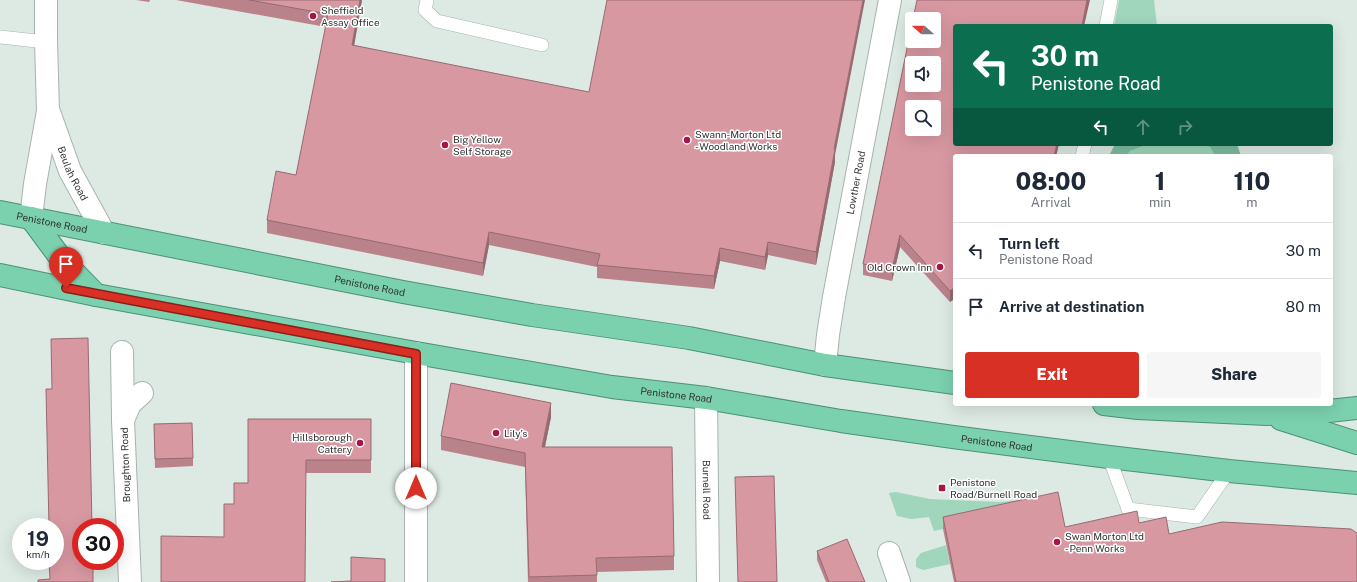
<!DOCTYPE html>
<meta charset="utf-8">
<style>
:root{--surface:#fff;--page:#f6f6f7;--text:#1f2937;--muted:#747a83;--line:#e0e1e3;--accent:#d93025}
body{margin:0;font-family:"Public Sans",sans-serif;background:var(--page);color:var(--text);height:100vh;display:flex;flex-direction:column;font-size:15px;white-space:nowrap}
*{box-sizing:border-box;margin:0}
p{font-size:13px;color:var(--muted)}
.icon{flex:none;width:22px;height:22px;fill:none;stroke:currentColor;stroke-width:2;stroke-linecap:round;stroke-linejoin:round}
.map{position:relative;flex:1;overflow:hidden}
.details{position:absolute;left:953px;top:154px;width:380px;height:252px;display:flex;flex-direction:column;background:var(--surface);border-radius:4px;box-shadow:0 4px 16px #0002}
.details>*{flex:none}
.banner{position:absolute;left:953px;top:24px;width:380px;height:122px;border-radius:4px;box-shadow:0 4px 16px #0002;background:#0b6e4f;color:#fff;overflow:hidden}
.needle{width:26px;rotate:291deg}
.fabs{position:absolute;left:905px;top:12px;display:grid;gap:8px}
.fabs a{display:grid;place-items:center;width:36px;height:36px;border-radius:4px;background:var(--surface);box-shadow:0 4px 16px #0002;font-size:20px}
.speed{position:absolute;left:12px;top:518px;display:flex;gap:8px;font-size:20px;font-weight:700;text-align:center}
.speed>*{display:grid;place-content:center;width:52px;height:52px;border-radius:50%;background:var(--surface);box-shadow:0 4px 16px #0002;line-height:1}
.speed small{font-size:10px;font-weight:400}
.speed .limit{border:6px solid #d22;background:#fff;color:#111}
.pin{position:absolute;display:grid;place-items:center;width:34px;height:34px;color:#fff;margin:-41px -17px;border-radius:50% 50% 50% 0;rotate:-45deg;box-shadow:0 0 4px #0007}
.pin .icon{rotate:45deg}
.me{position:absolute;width:44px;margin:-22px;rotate:0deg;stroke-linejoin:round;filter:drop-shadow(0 0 3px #0008)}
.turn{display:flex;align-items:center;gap:14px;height:84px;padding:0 12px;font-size:18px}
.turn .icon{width:52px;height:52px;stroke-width:2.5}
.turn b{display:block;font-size:28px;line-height:34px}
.lanes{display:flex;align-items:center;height:38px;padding:0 12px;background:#0003;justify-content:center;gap:20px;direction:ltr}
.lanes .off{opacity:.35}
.eta{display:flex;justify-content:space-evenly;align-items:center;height:68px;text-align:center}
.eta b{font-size:24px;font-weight:800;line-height:28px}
.cta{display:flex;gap:8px;margin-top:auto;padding:8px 12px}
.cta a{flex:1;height:46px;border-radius:4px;background:var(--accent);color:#fff;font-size:16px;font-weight:800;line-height:46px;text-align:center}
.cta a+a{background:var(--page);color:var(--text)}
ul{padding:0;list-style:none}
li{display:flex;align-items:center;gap:12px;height:56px;padding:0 12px;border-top:1px solid var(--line)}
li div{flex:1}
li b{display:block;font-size:15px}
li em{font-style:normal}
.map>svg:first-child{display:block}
.green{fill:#9fd6bc}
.forest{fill:#7dbca0}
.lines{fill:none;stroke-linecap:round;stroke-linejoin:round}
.service-casing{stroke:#a7b3ad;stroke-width:14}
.minor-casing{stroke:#a7b3ad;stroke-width:24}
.trunk-casing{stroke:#4b9276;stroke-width:24}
.service{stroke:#fff;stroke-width:13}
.minor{stroke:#fff;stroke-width:22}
.trunk{stroke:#7bd0ae;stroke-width:22}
.wall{fill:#ba838b}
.shaded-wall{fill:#976a71}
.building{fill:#d898a2;stroke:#976a71;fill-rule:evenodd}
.route-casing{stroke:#8d1f18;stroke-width:10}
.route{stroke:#d93025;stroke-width:7}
.poi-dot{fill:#a81348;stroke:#fff;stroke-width:1.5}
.labels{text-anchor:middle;stroke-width:3;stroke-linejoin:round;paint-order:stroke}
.poi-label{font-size:10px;fill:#303432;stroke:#fff;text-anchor:start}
.street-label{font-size:10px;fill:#303432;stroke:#fff}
</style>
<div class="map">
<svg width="1357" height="582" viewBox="0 0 1357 582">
<rect width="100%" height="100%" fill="#dde9e3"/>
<path class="green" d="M1119 0H1154L1157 26H1114Z
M1149 144H1197L1210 147 1215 156H1126L1130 151Z
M896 492 930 499 999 502 1030 499 943 529 934 531 929 517 911 519 897 516 889 493Z
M946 545 950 564 923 570 916 567V559L921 553Z"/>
<path class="forest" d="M1115 144H1149L1130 151 1126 156H1109Z
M1197 144H1237L1241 156H1215L1210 147Z"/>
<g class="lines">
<g class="service-casing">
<path id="service" d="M427 0 425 10 437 21 542 45
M1106 26 1111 0
M0 37 46 42
M1082 156 1085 144
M1109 457 1128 509 1197 517 1229 471"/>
</g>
<g class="minor-casing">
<g id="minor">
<path id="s1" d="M49 112 70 171 104 233"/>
<path d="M31 218 35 184 48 111 46 42V0"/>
<path d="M122 352 123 419"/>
<path id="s2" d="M825 365 828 335 834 297 890 0"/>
<path id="s3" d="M706 398 708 582"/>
<path d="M889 553 899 582"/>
<path d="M130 582 123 420 130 404 142 393"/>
<path d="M416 582V353"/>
</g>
</g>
<g class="trunk-casing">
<g id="trunk">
<path id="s4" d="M0 212 403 292 532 315 689 338 825 365 955 383"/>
<path d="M31 218 62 260 96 295"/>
<path id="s5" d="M0 275 96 295 416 353 612 387 706 398 841 421 953 437 1109 457 1229 471 1357 483"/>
<path d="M1104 404 1138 408 1267 414 1329 411 1357 408"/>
<path d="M1281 419 1357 443"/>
</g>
</g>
<use href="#service" class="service"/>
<use href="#minor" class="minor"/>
<use href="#trunk" class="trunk"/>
</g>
<path class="wall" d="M136 0H150L149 2Z
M176 0H362L354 45 835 155V162L816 265 768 255 765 270 720 261 714 289 597 278V267L489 245 483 276 267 233V220L296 175 326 27Z
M955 144H1059L1056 156H955V299L950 302 900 247 892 281 863 275V264Z
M551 417 545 447 674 556V570L597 572V582H528L525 467 441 450V436Z
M371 419V473H306L224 537 234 504Z
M154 424 193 458V466L155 468Z
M943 517 1065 527 1139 523 1169 534 1357 582H954L943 529Z
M817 551 865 582H826L817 560Z"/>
<path class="shaded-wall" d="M360 0H362L352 58V45Z
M863 0H865L835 155V162L816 265V252L834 149Z
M1087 0H1090L1084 26H1082Z
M1057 144H1059L1056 156H1054Z
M489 232V245L483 276V263Z
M900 235V247L892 281V269Z
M768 242V255L765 270V257Z
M720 248V261L714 289V276Z
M955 287V298L950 302V291Z
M551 403V417L542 461V447Z"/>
<path class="building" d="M249 0H360L352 45 589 92 607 0H863L834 149H835L816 252 768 242 765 257 720 248 714 276 597 265 600 254 489 232 483 263 267 220 276 171 296 175 328 14Z
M917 0H1087L1082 26H955V144H1057L1054 156H955V287L950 291 900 235 892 269 863 264 912 24V41H934V19H913ZM912 63H934V85H912ZM912 107H934V129H912Z
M88 338 92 527H81V561H93V582H38V580L50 579 49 561H55V527H49L46 389H52L51 339Z
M451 383 551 403 542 447H672L674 556 596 558 597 575 529 577 525 453 441 436Z
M248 419H371V460H306L305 582H161V536L224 537V504H234V483H248Z
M192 423 193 458 155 459 154 424Z
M774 476 777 582H738L735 477Z
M1058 492 1065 527 1137 511 1139 523 1166 517 1169 534 1222 522 1351 529 1357 533V582H956L943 517Z
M847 539 865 582H829L817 551Z
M351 557 385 559V582H331L351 581Z"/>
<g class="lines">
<g class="route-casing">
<path id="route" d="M66 288 416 354V488"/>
</g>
<use href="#route" class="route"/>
</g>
<g class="poi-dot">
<circle cx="313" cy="16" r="4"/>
<circle cx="687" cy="140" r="4"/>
<circle cx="445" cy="145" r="4"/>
<circle cx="940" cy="267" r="4"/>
<circle cx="496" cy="433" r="4"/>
<circle cx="360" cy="443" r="4"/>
<rect x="938" y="484" width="8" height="8" rx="2"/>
<circle cx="1057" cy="542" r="4"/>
</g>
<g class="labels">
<g class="poi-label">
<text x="321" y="14">Sheffield<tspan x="321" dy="12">Assay Office</tspan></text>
<text x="695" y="138">Swann-Morton Ltd<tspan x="695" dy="12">- Woodland Works</tspan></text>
<text x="453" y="143">Big Yellow<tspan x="453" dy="12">Self Storage</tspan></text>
<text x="932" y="271" text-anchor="end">Old Crown Inn</text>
<text x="504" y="437">Lily’s</text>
<text x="352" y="441" text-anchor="end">Hillsborough<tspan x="352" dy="12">Cattery</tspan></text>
<text x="950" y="486">Penistone<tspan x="950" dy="12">Road/Burnell Road</tspan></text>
<text x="1065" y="540">Swan Morton Ltd<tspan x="1065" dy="12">- Penn Works</tspan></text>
</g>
<g class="street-label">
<text dy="4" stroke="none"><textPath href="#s1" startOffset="66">Beulah Road</textPath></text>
<text dy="4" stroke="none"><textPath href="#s2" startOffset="185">Lowther Road</textPath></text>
<text dy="4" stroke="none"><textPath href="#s4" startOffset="53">Penistone Road</textPath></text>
<text dy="4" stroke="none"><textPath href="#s4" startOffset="377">Penistone Road</textPath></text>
<text dy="4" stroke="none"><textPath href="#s5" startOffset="687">Penistone Road</textPath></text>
<text dy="4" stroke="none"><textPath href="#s5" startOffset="1011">Penistone Road</textPath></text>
<text transform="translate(125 465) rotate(-92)" y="4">Broughton Road</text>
<text dy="4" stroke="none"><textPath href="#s3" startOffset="92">Burnell Road</textPath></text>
</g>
</g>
</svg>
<div class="fabs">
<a><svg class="needle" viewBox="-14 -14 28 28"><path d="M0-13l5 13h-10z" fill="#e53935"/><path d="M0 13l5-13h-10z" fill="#747a83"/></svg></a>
<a><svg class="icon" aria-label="sound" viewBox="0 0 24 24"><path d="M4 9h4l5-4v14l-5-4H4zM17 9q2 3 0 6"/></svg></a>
<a><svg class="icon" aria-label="search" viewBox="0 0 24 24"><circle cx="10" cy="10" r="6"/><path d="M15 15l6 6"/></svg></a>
</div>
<div class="speed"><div>19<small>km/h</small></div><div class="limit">30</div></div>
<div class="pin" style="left:66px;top:288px;background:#d93025"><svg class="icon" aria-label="arrive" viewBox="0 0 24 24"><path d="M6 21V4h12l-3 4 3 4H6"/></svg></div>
<svg class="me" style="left:416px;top:488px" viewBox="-20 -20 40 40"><circle r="19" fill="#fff"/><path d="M0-13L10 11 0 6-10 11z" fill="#d93025"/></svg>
<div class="banner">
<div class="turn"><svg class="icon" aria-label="left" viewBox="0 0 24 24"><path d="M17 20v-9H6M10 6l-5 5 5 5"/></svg><div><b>30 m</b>Penistone Road</div></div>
<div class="lanes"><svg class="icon" aria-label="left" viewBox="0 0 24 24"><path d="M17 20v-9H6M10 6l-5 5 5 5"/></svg><svg class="icon off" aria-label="ahead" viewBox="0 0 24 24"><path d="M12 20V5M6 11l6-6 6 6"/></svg><svg class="icon off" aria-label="right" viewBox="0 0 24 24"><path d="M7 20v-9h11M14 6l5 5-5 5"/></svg></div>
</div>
<section class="details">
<div class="eta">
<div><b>08:00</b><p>Arrival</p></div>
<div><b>1</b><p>min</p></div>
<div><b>110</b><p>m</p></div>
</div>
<ul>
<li><svg class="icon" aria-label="left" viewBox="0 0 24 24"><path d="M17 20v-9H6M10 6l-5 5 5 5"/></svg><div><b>Turn left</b><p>Penistone Road</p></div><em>30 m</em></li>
<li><svg class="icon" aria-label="arrive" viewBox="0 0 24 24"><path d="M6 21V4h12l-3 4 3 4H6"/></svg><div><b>Arrive at destination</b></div><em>80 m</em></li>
</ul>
<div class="cta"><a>Exit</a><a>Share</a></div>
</section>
</div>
